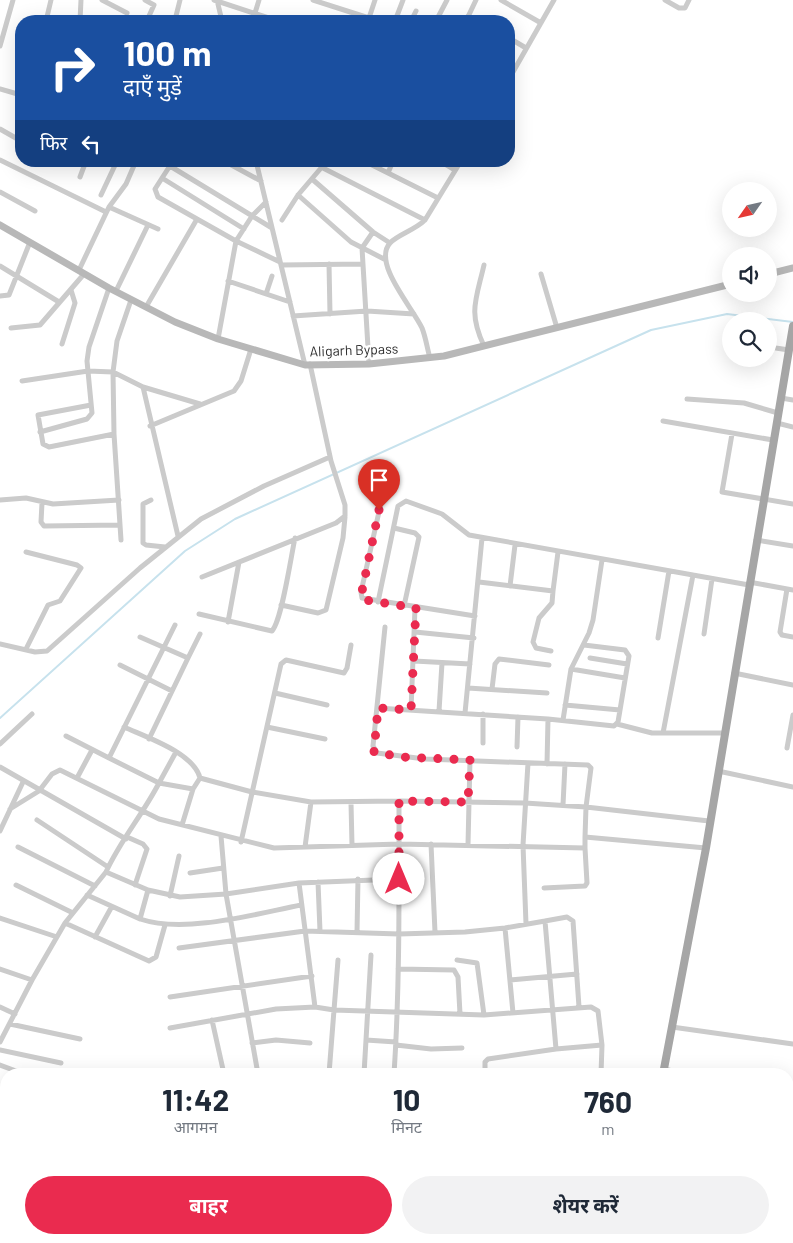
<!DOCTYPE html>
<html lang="hi">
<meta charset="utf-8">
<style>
:root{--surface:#fff;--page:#f2f2f3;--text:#1f2937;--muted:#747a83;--accent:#ea2b4f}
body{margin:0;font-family:Barlow,"Noto Sans Devanagari",sans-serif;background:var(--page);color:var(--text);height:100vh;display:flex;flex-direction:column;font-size:19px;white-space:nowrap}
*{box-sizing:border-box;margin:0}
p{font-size:16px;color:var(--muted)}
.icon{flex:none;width:28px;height:28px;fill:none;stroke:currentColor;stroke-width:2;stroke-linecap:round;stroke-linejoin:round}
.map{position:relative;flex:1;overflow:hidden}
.side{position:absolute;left:0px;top:1068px;width:794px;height:176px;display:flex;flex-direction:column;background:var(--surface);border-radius:20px 20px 0 0;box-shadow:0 5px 20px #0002}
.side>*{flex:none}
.banner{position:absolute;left:15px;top:15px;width:500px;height:152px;border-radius:20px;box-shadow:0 5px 20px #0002;background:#1a4fa0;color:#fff;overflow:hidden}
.needle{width:32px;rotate:236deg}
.buttons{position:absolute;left:722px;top:182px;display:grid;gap:10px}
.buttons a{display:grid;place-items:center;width:55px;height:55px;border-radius:50%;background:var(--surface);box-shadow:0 5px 20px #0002;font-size:25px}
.pin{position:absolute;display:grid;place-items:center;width:42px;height:42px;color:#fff;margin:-51px -21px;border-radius:50% 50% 50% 0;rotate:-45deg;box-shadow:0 0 5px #0007}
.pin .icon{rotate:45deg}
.me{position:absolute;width:55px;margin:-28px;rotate:0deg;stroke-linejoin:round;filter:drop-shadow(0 0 4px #0008)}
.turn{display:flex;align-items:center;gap:18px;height:105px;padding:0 25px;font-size:22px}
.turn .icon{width:65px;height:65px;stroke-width:2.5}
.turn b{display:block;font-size:35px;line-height:42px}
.then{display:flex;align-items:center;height:48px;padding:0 25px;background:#0003;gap:10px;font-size:19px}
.eta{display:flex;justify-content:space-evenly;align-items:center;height:85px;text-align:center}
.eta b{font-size:30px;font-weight:700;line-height:35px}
.cta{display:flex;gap:10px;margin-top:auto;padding:10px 25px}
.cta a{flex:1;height:58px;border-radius:30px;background:var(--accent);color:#fff;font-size:20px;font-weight:700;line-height:58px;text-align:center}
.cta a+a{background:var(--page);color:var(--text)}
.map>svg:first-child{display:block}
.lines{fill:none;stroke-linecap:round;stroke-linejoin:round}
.stream{stroke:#c7e2ed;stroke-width:2}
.street{stroke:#cbcbcb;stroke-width:5}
.secondary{stroke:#b8b8b8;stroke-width:7}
.primary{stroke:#a6a6a6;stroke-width:8}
.route{stroke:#ea2b4f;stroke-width:9;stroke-dasharray:0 16.2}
.labels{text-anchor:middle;stroke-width:5;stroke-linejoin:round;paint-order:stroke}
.street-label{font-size:14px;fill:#2e2e2e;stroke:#fff}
</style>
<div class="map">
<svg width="793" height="1243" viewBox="0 0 793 1243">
<rect width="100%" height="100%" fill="#fff"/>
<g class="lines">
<path class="stream" d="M0 718 185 551 235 519 651 330 727 314 793 322"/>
<path class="street" d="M102 0 127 13
M145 0 154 5 149 16 151 21
M180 0 176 16 184 21
M214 0 278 21
M217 0 222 21
M313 0 369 18
M501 0 541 23
M665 0 679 8H685L689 0
M255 13 259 0
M468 16 478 21
M46 21 51 0
M80 21 81 0
M368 21 375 0
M395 21 403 0
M411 21 416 11
M436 21 447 0
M466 21 476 0
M509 38 526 48
M0 46 13 0
M509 79 554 0
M0 89 21 95
M0 129 21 141
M0 160 106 212
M57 161H61
M173 161 155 189 158 197 236 241 218 339
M224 161 261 181
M256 161 305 365
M364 161 438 198
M440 161 455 170
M170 166 272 228
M321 167 425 220
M388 173 393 161
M80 177 86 161
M162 178 244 229
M312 179 373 232 390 243
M0 192 35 211
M101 195 117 161
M298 195 351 242 384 259
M266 202 252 216 236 241 280 262
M109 207 158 229
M282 220 298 195 327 161
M329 264 330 314
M281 265 363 264
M484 265C476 300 468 312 484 346
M0 266 59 302
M79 270 109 207 126 184 136 161
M541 274 557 328
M228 281 290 302
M116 291 148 225
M266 294 272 276
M0 296 9 295 30 242
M146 307 197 219
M293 316 367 311 414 314
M11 328 40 325 84 274
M62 344 75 303 71 290
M769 347 789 350
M430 358C427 348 426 338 422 328 413 308 372 263 390 243 397 235 415 230 425 220L461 161
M369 364 362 248 373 232
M22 381 88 371 113 372 117 341 131 300
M143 387 200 404
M781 398 793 400
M687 399 744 403 778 413
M91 405 38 415 43 444 49 447 114 434 113 372 143 387 178 536
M663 421 773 440
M777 423 793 427
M150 426 234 391 241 381 251 349
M40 432 87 419 92 413 87 361 89 347 109 288
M114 434 121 540
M732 434 722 492 793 504
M383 494 361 592 362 598 475 616
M0 500 26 498 53 504 119 500
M151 500 143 504V543L146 545 165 547
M42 503 41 522 44 526 120 525
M394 528 415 533 419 537 404 606
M756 540 793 546
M26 552 77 565 81 568 60 601 48 605 26 649
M202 577 336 523 345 516V505L331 461 310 364
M479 582 553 591 558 552
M749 582 793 590
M510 586 515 545
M787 589 780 632 782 635 793 637
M378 602 398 506 406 501 442 514 469 535 749 585
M281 605 318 613 326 610 343 538 345 517
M199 614 272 631C282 620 291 556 295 538
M228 622 239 562
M175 625 109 758 159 783 176 752
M385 627 373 746 377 753 425 759 588 765 591 768 586 807 525 803 399 801
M415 632 474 638
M704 634 712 579
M140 637 188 658 149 739
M658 638 669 571
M0 644 35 652 47 651 140 568 201 519 264 486 330 457
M551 651 536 648 533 642 539 618 552 603 553 591
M188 658 200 634
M590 658 627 664
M414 661 470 664
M120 665 172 691
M571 669 625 678
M734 673 793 685
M468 688 547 693
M492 689 495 664 499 659 549 665
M275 693 327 705
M565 705 620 710
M377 708 548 719 547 764
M411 710 415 608
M439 711 442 663
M465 713 482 538
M548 719 614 726 618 722 629 656 625 650 584 645
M563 720 571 669 589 633 593 620 602 560
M617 724 652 733H724
M124 727C146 737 194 753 200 778
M267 727 325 739
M663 733 693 575
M66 736 109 758
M483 743V714
M0 744 32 714
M517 747 518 717
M787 748 793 715
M0 767 126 839
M718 771 793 787
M77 778 92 750
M351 803 352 845
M563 805 565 764
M10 809 39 791 52 774 60 770 159 819 274 848 399 844 585 848V837L706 848
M37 820 108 867
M182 825 193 789
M0 831 23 782
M221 836 226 894 258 1074
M127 837 143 844 147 849 135 885
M585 837 586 807 709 821
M241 842 281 664 286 660 344 673 347 668 351 645
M431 844 435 932
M468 845 470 760
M18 847 95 886
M305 847 311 802
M190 873 223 868
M318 882 320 931
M16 885 73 913
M544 888 585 886 587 883 585 848
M148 890 140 919C185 934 255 914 301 905
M87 895 140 919
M170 896 179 856
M0 918 57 937
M545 921 567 917 573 921 579 1007
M65 923 149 961 156 957 165 925
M526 924 523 845 528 763
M505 928 513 1013
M357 932 358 879
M95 937 111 908
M179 948 305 931 399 934 465 932 505 928 545 921 556 1049 602 1045 601 1074
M338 960 334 1010 484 1015 591 1007 598 1011 602 1045
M457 960 477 963 484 1015
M0 969 32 980
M398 969 454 970 458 977 460 1014
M510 980 577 974
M170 997 312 976
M0 1007 15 1014
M315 1007 334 1010 329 1074
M212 1020 224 1074
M10 1024 80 1039
M672 1027 793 1044
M170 1028 276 1009 315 1007 299 883
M366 1040 396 1042
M0 1042 32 980 65 923 106 872
M252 1043 276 1040 310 1043
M396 1045 431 1049 462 1048
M0 1050 61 1063
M0 1065 24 1074
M664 1069 686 1074
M364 1074 371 955
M394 1074C400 983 399 892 399 801L311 802 252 792 200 778 193 789 159 783C143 814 120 841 106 872L148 890 180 897 226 894 299 883 399 879
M485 1074V1062L488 1059 556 1049
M0 1095 6 1097
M788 1096 793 1097
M788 1154 793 1153
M793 1171 788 1176 793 1216
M446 1238V1243
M473 1238V1243
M500 1238V1243
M526 1238 527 1243
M546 1238 549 1243
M0 1240 12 1243
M71 1243 72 1238
M228 1243V1238
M694 1243 695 1238
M715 1243 716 1238
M739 1243V1238
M764 1243 765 1238"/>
<path class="secondary" d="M0 225 109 288 175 322 218 339 305 365 369 364 444 356 731 284
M769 274 793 268"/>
<path class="primary" d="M663 1074 706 848 793 326
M636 1243V1238"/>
</g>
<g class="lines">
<path class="route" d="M379 510 361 596 365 600 416 608 411 710 378 708 374 752 401 757 470 760 468 802 399 801V879"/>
</g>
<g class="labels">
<g class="street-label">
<text transform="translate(354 350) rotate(-2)" y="5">Aligarh Bypass</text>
</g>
</g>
</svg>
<div class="buttons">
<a><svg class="needle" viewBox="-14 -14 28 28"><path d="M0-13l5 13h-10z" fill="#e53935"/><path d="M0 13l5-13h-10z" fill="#747a83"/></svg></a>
<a><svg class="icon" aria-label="sound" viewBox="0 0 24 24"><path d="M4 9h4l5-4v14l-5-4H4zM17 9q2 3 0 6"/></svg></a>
<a><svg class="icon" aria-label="search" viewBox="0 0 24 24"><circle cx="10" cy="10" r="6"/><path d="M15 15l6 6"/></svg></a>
</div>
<div class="pin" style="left:379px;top:510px;background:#d93025"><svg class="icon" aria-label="arrive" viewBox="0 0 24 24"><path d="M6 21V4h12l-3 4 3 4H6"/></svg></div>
<svg class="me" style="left:399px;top:879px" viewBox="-20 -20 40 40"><circle r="19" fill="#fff"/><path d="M0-13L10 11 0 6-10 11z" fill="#ea2b4f"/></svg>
<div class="banner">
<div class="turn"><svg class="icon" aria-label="right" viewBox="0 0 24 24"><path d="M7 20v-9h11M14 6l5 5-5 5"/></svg><div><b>100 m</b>दाएँ मुड़ें</div></div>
<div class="then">फिर<svg class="icon" aria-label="left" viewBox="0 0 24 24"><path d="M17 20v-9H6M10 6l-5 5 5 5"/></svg></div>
</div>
<section class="side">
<div class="eta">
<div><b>11:42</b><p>आगमन</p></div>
<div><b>10</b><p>मिनट</p></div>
<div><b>760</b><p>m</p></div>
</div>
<div class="cta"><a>बाहर</a><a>शेयर करें</a></div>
</section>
</div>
